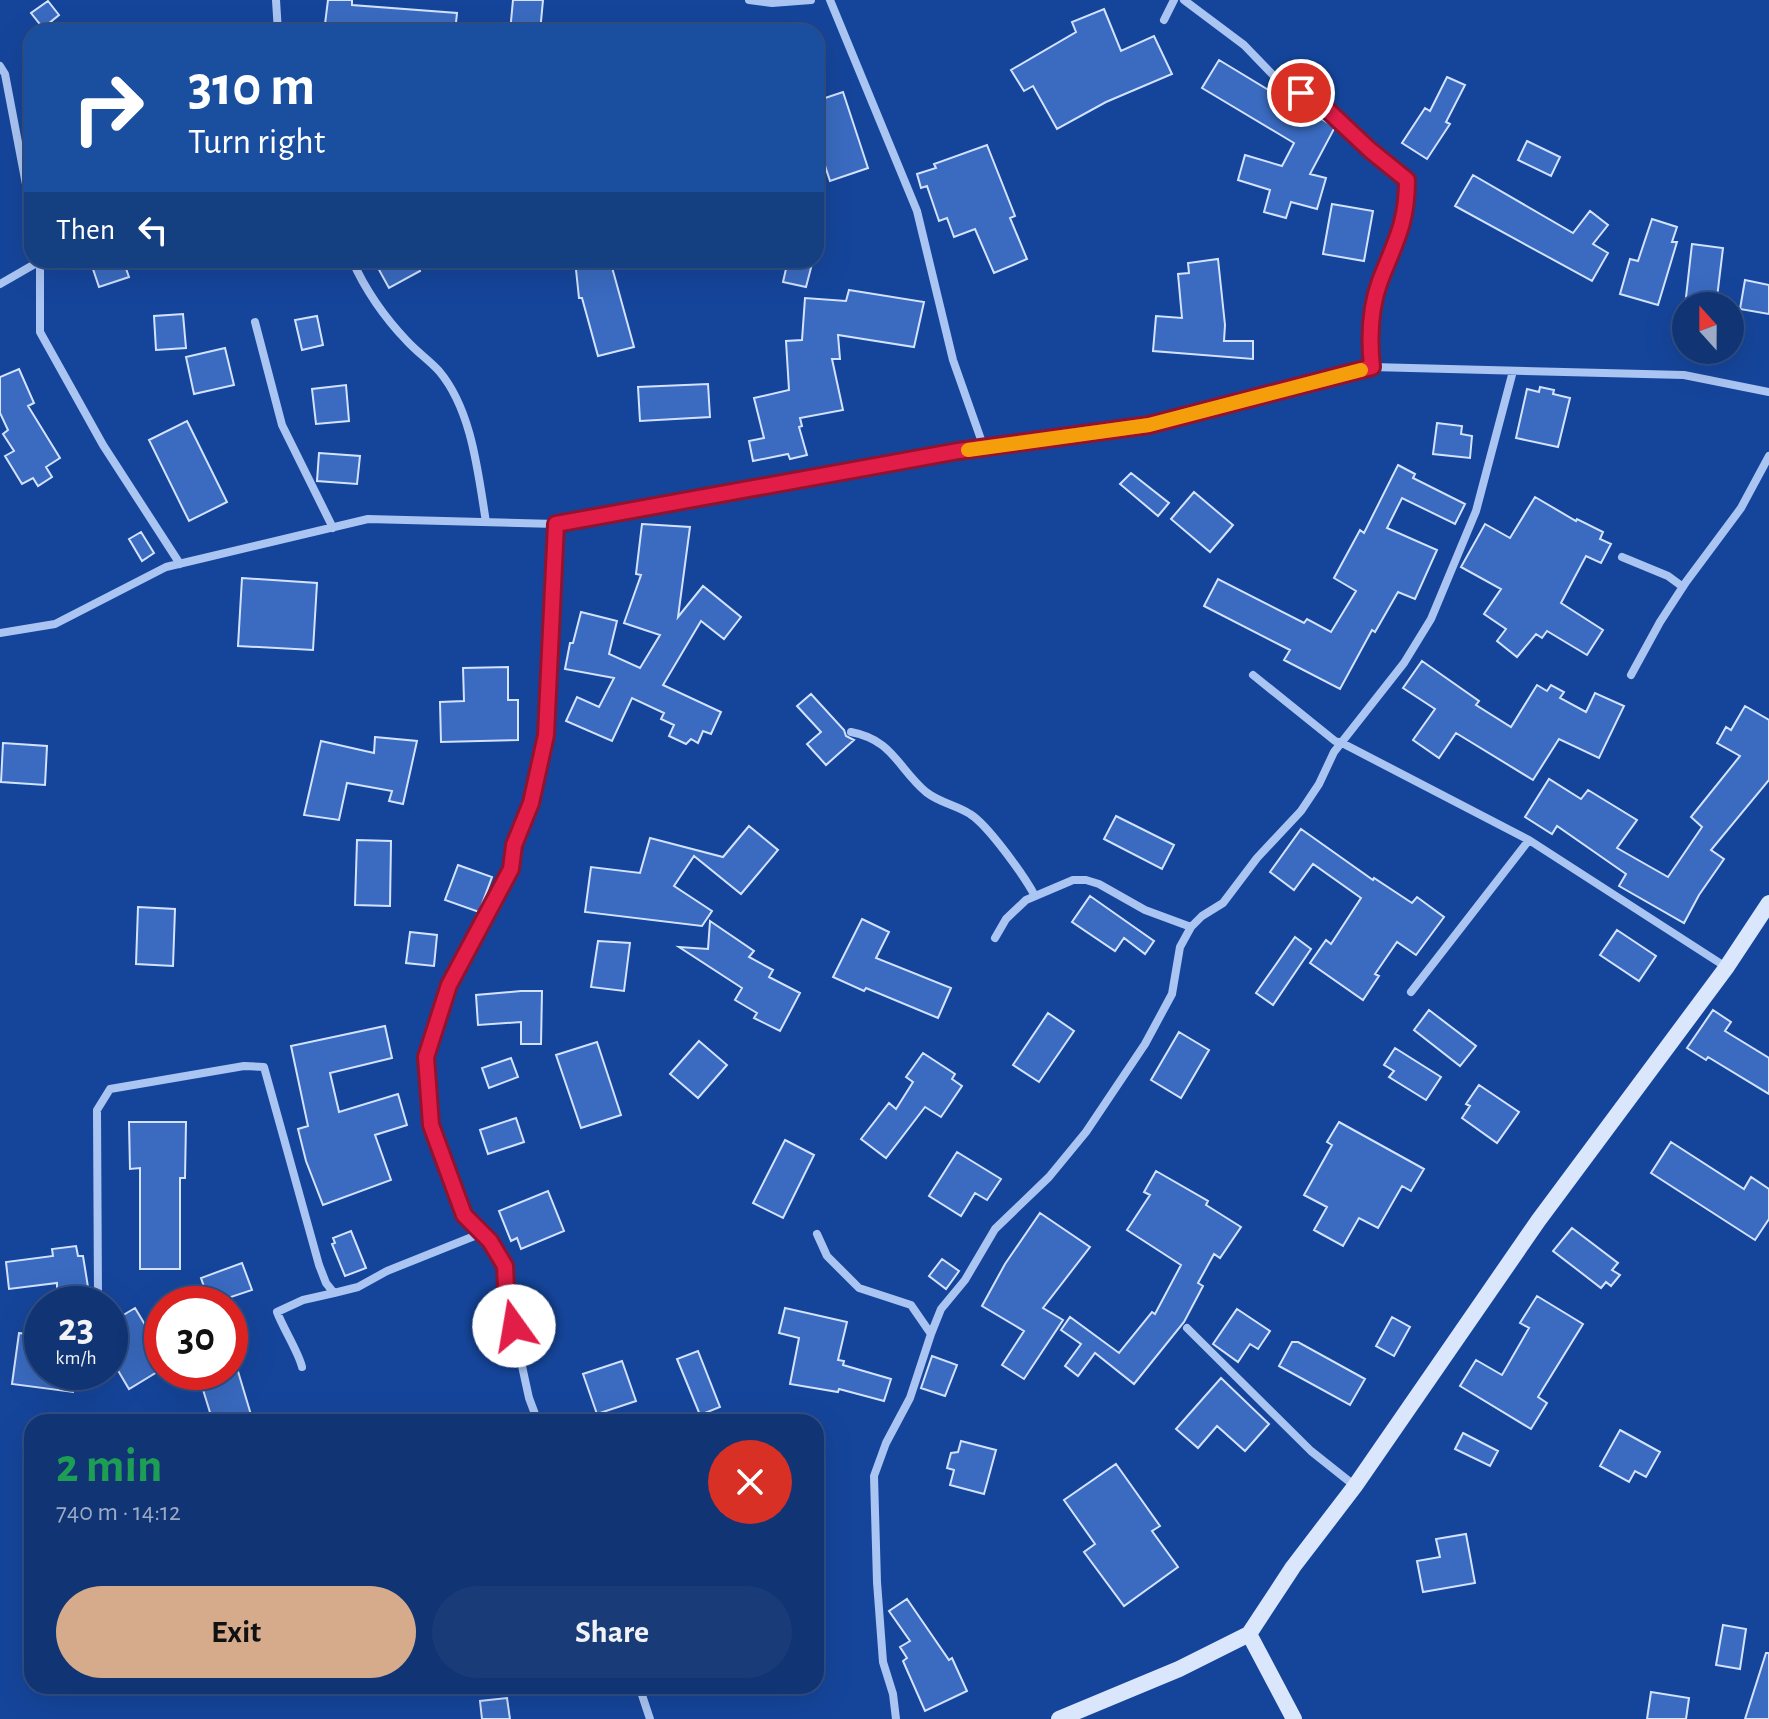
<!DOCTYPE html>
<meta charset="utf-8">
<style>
:root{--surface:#103474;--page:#193c79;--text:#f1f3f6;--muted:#9caac5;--line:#304f86;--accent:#d6ab8b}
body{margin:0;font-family:"Alegreya Sans",sans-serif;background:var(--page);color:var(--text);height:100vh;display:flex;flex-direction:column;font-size:30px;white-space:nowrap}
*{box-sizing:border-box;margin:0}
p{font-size:26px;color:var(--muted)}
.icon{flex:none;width:44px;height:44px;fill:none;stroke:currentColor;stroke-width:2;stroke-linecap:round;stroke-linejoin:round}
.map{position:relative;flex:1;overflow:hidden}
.details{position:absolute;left:24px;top:1414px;width:800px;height:280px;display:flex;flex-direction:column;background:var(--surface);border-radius:24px;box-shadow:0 8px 32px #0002,0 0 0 2px var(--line)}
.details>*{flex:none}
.hud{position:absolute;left:24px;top:24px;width:800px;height:244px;border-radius:24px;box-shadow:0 8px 32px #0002,0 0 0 2px var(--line);background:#1a4fa0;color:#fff;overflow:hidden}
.needle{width:52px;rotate:339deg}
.tools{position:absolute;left:1672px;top:292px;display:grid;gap:16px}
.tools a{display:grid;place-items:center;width:72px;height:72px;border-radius:50%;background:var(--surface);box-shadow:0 8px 32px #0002,0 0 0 2px var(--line);font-size:40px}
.speed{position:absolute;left:24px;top:1286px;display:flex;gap:16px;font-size:40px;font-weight:700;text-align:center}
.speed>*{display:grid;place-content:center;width:104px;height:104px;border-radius:50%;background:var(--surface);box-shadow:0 8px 32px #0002,0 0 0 2px var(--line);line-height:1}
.speed small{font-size:20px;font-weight:400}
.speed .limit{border:12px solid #d22;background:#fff;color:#111}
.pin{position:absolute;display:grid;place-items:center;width:68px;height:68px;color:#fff;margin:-34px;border:4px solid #fff;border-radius:50%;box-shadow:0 2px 8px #0007}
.me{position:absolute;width:88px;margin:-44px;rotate:347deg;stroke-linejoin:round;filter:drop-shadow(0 0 6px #0008)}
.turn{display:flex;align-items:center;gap:28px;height:168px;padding:0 32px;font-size:36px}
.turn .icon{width:104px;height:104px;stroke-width:2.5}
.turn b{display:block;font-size:56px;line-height:68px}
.then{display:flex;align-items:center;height:76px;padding:0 32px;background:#0003;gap:16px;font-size:30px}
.round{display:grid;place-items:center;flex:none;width:84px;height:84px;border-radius:42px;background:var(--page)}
.headline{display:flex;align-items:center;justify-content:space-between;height:136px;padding:0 32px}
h1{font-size:48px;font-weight:600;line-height:60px;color:#1e9e55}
.button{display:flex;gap:16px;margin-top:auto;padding:16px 32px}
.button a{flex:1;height:92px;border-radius:48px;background:var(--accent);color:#111;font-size:32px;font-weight:600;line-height:92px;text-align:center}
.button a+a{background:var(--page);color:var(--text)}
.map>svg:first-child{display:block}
.building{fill:#3a6bc1;stroke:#d3e2fd;stroke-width:2}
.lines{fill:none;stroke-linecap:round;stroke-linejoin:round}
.street{stroke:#abc5f3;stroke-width:8}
.secondary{stroke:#dae6fc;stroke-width:16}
.route-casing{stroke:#92132f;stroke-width:20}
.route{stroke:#e11d48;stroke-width:14}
.slow{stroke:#f59e0b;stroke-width:14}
</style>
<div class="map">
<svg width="1769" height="1719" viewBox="0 0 1769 1719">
<rect width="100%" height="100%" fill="#15459b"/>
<path class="building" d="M328 0H352V5L457 13 455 32H324Z
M513 0H543L540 32H510Z
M48 1 59 15 43 28 31 13Z
M1104 9 1121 51 1154 36 1172 74 1106 102 1057 129 1033 86 1024 91 1011 70 1076 32 1072 22Z
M1219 60 1308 114 1309 112 1335 127 1310 174 1326 178 1317 209 1291 202 1286 218 1264 212 1270 190 1238 180 1245 155 1282 166 1294 143 1202 88Z
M1447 77 1465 85 1446 122 1450 124 1427 159 1402 143 1425 108 1430 111Z
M843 92 868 168 830 181 816 138V101Z
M1527 141 1560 157 1551 176 1518 160Z
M987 145 1015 216 1010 218 1027 259 994 273 975 229 954 237 947 218 939 221 927 186 921 188 917 174 936 168 934 164Z
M1473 175 1573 233 1590 211 1608 225 1593 244 1608 253 1592 281 1455 206Z
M1332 204 1373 211 1364 261 1323 254Z
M1652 219 1677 227 1672 242H1677L1658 305 1620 294 1630 259 1638 261Z
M1692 244 1723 248 1716 306H1685Z
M1218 259 1225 325 1224 341H1253V359L1153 351 1156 316 1182 318 1178 274 1189 273 1188 263Z
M90 260H123L129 277 99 287Z
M394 260H414L420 271 389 288 378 268Z
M575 260H610L634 347 598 356 582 298H579Z
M788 260H813L806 287 783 282Z
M1745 280 1769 285V314L1740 309Z
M849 290 924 302 914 347 838 335 840 359H832L843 410 800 418 802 426 799 427 807 455 790 459 788 454 753 461 749 441 764 438 754 398 789 390 786 341 802 340 805 298 846 301Z
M183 314 186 348 156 350 154 316Z
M317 316 323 345 302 350 295 320Z
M225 348 234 385 194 394 186 357Z
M19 369 34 403 28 406 60 458 46 467 52 477 38 486 33 478 22 484 5 456 14 451 3 434 8 430 0 413V377Z
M708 384 710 417 640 421 638 387Z
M346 385 349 421 316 424 312 389Z
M1540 387 1554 390 1553 394 1570 398 1558 447 1516 438 1527 389 1539 392Z
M187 421 227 502 189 521 149 440Z
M1437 423 1462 426 1461 434 1472 436 1470 458 1433 454Z
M319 453 360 456 357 484 317 481Z
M1398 465 1415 474 1413 478 1465 504 1455 524 1402 498 1387 528 1437 550 1415 599 1398 592 1375 632 1372 630 1340 689 1284 660 1290 650 1204 606 1218 579 1304 623 1307 619 1331 632 1356 591 1334 578 1360 530 1364 533Z
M1131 473 1169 503 1158 516 1120 484Z
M1194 492 1233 525 1210 552 1171 519Z
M1535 497 1576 521 1577 519 1603 532 1600 539 1611 544 1601 563 1586 556 1561 603 1603 630 1587 655 1547 631 1542 638 1536 634 1517 657 1497 641 1506 629 1484 614 1501 589 1461 567 1485 524 1510 538Z
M642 524 690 527 678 617 703 586 741 617 724 639 701 621 663 685 721 712 711 734 703 731 698 743 691 739 686 744 669 736 674 725 661 719 664 713 632 698 612 741 566 721 577 697 599 707 614 678 565 669 570 643H573L581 612 617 621 609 654 640 668 660 635 624 623 641 575 636 574Z
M141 532 154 553 142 561 129 539Z
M242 578 317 583 313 650 238 646Z
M1422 661 1479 701 1476 705 1511 727 1537 685 1547 691 1551 685 1564 692 1560 698 1586 712 1595 693 1624 706 1599 758 1559 739 1533 780 1456 733 1439 758 1413 740 1435 709 1403 688Z
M508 667V700H518V740L441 742 440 702 464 701 463 668Z
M811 694 844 730 846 736 854 740 826 765 807 744 821 732 797 706Z
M1745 706 1769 720V780L1711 850 1724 859 1699 895 1684 923 1619 886 1626 874 1557 826 1552 834 1525 817 1549 779 1581 799 1588 790 1637 820 1617 848 1668 877 1702 827 1691 817 1740 756 1717 743 1726 727 1731 730Z
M375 737 417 741 403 804 389 801 392 791 347 783 339 820 304 815 321 741 374 753Z
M3 743 47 746 45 785 1 782Z
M1116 816 1174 845 1162 869 1104 839Z
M749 826 778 850 741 894 694 856 674 886 712 911 702 926 585 912 591 867 640 873 650 838 723 857Z
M1301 829 1373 880 1374 878 1412 903 1417 897 1444 917 1416 955 1397 942 1375 974 1379 976 1363 1000 1310 963 1326 940 1331 944 1361 898 1313 864 1294 890 1270 872Z
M357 840 391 841 390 906 355 905Z
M458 865 492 877 479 912 445 900Z
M1090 896 1154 941 1145 954 1124 938 1115 951 1072 922Z
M138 907 175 909 173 966 136 964Z
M862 919 889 932 876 958 951 988 938 1018 866 988 864 991 833 977Z
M710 921 754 951 749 957 773 970 769 977 800 993 780 1031 754 1018 757 1013 735 1000 742 988 679 947 708 949Z
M1617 930 1656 956 1639 981 1600 955Z
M410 932 437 935 434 966 406 963Z
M1295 937 1311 949 1273 1005 1256 993Z
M598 941 630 943 624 991 591 987Z
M521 991H542L541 1044H521V1022L478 1025 476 995Z
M1429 1010 1476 1046 1460 1066 1414 1030Z
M1713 1010 1731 1022 1725 1031 1769 1058V1094L1708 1057 1706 1060 1687 1048Z
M1048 1013 1074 1031 1039 1082 1013 1065Z
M385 1026 392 1058 330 1073 339 1112 398 1094 407 1125 375 1135 391 1180 323 1205 306 1161 298 1129 308 1126 291 1046Z
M1179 1032 1209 1050 1181 1098 1151 1080Z
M699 1041 727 1065 698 1098 670 1074Z
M597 1042 621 1115 581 1128 556 1055Z
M1395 1048 1441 1077 1426 1100 1389 1077 1394 1071 1384 1065Z
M923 1053 955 1074 952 1079 962 1086 941 1117 925 1107 886 1158 861 1139 889 1103 896 1109 913 1082 906 1077Z
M511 1058 518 1077 489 1088 482 1068Z
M1479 1085 1519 1112 1497 1143 1462 1118 1470 1106 1466 1104Z
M516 1118 524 1142 488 1154 480 1130Z
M129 1122H186L185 1178H180V1269H140V1168L130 1169Z
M1339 1122 1424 1169 1411 1191 1402 1186 1378 1228 1359 1218 1343 1246 1314 1230 1327 1207 1304 1195 1332 1145 1327 1142Z
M785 1140 814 1155 783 1218 753 1203Z
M1671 1142 1744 1189 1751 1177 1769 1189V1219L1755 1240 1651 1173Z
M957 1152 1001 1179 987 1200 975 1193 961 1216 929 1196Z
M1156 1171 1208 1201 1206 1205 1241 1227 1220 1258 1214 1254 1198 1283 1203 1286 1184 1322 1134 1384 1095 1353 1078 1376 1065 1366 1081 1344 1061 1330 1070 1317 1119 1353 1152 1312 1155 1314 1181 1265 1127 1230 1150 1195 1144 1192Z
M548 1191 564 1231 521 1249 517 1238 511 1241 499 1211Z
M1040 1213 1090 1247 1043 1308 1063 1320 1024 1379 1002 1365 1024 1331 982 1306 1005 1264Z
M1572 1228 1618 1263 1612 1270 1620 1275 1611 1286 1606 1282 1601 1288 1553 1251Z
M351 1231 366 1268 345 1276 332 1244 335 1243 333 1238Z
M76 1246 78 1256H83L88 1287 57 1291V1283L9 1289 6 1262 53 1256 52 1249Z
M942 1259 959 1271 946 1289 929 1276Z
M242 1263 252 1290 210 1304 201 1278Z
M1537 1296 1583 1324 1538 1397 1547 1403 1531 1429 1460 1386 1476 1360 1502 1375 1529 1328 1520 1323Z
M135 1308 162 1353V1369L129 1389 110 1357V1323Z
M785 1308 847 1322 838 1360 844 1361 843 1365 891 1379 884 1401 839 1389 838 1392 790 1384 799 1338 779 1333Z
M1237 1309 1270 1331 1258 1349 1250 1344 1238 1362 1213 1344Z
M1392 1317 1410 1327 1394 1356 1376 1346Z
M19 1333 42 1336V1372H76L73 1392 12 1384Z
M1292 1342H1298L1365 1379 1350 1405 1279 1366Z
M698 1351 720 1407 700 1415 677 1359Z
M932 1356 957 1365 945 1396 921 1388Z
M622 1361 636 1401 597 1414 583 1374Z
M237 1368 252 1418 238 1422H213L200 1380Z
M1221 1378 1269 1424 1245 1451 1217 1426 1198 1448 1176 1429Z
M1620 1430 1660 1452 1646 1477 1635 1471 1629 1482 1600 1466Z
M1463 1433 1498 1451 1490 1466 1455 1449Z
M961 1441 996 1450 984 1494 950 1485 954 1470 947 1468 951 1453 958 1452Z
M1116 1464 1160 1526 1152 1531 1178 1567 1124 1606 1084 1552 1095 1544 1064 1500Z
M1466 1534 1475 1583 1423 1592 1417 1561 1440 1557 1436 1539Z
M907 1599 949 1660 952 1658 967 1691 925 1711 903 1661 907 1658 900 1647 910 1641 889 1611Z
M1723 1625 1746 1629 1740 1669 1716 1665Z
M1766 1653H1769V1719H1745Z
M1651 1692 1689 1698 1686 1719H1647Z
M507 1698 510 1719H482L480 1701Z"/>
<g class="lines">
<path class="street" d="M276 0 278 32
M749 0 772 3 811 0
M830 0 917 211 953 360 984 448
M1184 0 1244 45 1273 75 1320 103 1370 150 1407 180C1407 224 1396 242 1380 281 1370 308 1369 339 1372 367
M1164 20 1174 0
M0 66 5 74 32 216
M40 260V332L103 445 180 564
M352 260C365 289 385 318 407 341 417 352 429 360 439 371 472 410 478 473 486 522
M0 284 40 261
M255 322 282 425 333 528
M1622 557 1668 576 1683 587
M0 633 55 624 166 567 368 519 556 524 958 451 1149 425 1372 367 1684 375 1769 392
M1253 675 1335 741 1342 743 1529 840
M1631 675 1660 622 1686 582 1741 508 1769 456
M851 732C893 740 897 767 926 792 940 803 956 805 970 814 988 825 1025 877 1035 896
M995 938 1006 919 1026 900 1073 880H1086L1099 884 1145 910 1191 927
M1411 992 1529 840 1726 967
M817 1234 827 1256 859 1288 911 1305 931 1334 910 1398 886 1443 874 1476 877 1582 883 1662 893 1694 896 1719
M98 1296 97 1110 110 1089 244 1066 264 1067 319 1265 326 1283 334 1293 358 1287 387 1271 482 1233
M1187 1328 1311 1451 1355 1486
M931 1334 941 1309 965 1280 995 1229 1049 1177 1086 1132 1145 1044 1172 994 1180 947 1191 927 1202 916 1223 903 1257 858 1301 811 1319 784 1334 752 1404 663 1431 619 1476 511 1513 371
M302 1367C299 1353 283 1328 277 1312L303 1300 334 1293
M538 1422 529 1398 517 1343 512 1308 506 1288 505 1266 490 1241 464 1215 431 1125 426 1057 449 985 511 869 514 845 531 803 546 735 556 524
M639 1686 650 1719"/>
<path class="secondary" d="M1249 1634 1294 1719
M1059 1719 1179 1669 1249 1634 1293 1567 1355 1486 1538 1221 1726 968 1769 903"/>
</g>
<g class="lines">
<g class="route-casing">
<path id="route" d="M514 1326 506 1288 505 1266 490 1241 464 1215 431 1125 426 1057 449 985 511 869 514 845 531 803 546 735 556 524 958 451 1149 425 1372 367C1369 339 1370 308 1380 281 1395 242 1407 224 1407 180L1370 150 1320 103 1301 93"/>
</g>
<use href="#route" class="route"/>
<path class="slow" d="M968 450 1149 425 1361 370"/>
</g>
</svg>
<div class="tools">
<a><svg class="needle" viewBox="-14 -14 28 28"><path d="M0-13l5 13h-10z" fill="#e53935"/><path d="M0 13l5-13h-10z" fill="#9caac5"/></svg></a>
</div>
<div class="speed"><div>23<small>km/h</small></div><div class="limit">30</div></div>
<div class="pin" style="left:1301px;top:93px;background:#d93025"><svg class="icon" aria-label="arrive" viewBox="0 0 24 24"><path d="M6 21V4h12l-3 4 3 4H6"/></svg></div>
<svg class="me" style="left:514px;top:1326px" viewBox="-20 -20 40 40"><circle r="19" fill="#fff"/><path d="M0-13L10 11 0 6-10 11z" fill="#e11d48"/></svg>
<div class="hud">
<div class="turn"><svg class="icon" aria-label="right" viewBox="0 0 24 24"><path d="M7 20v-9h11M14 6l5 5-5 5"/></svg><div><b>310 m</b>Turn right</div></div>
<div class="then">Then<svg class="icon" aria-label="left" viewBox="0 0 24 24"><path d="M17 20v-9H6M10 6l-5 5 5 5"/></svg></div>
</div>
<section class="details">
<div class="headline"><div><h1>2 min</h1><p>740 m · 14:12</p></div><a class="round" style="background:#d93025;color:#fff"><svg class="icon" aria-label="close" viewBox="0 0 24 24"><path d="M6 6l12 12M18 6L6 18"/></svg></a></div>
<div class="button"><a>Exit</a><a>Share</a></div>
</section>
</div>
